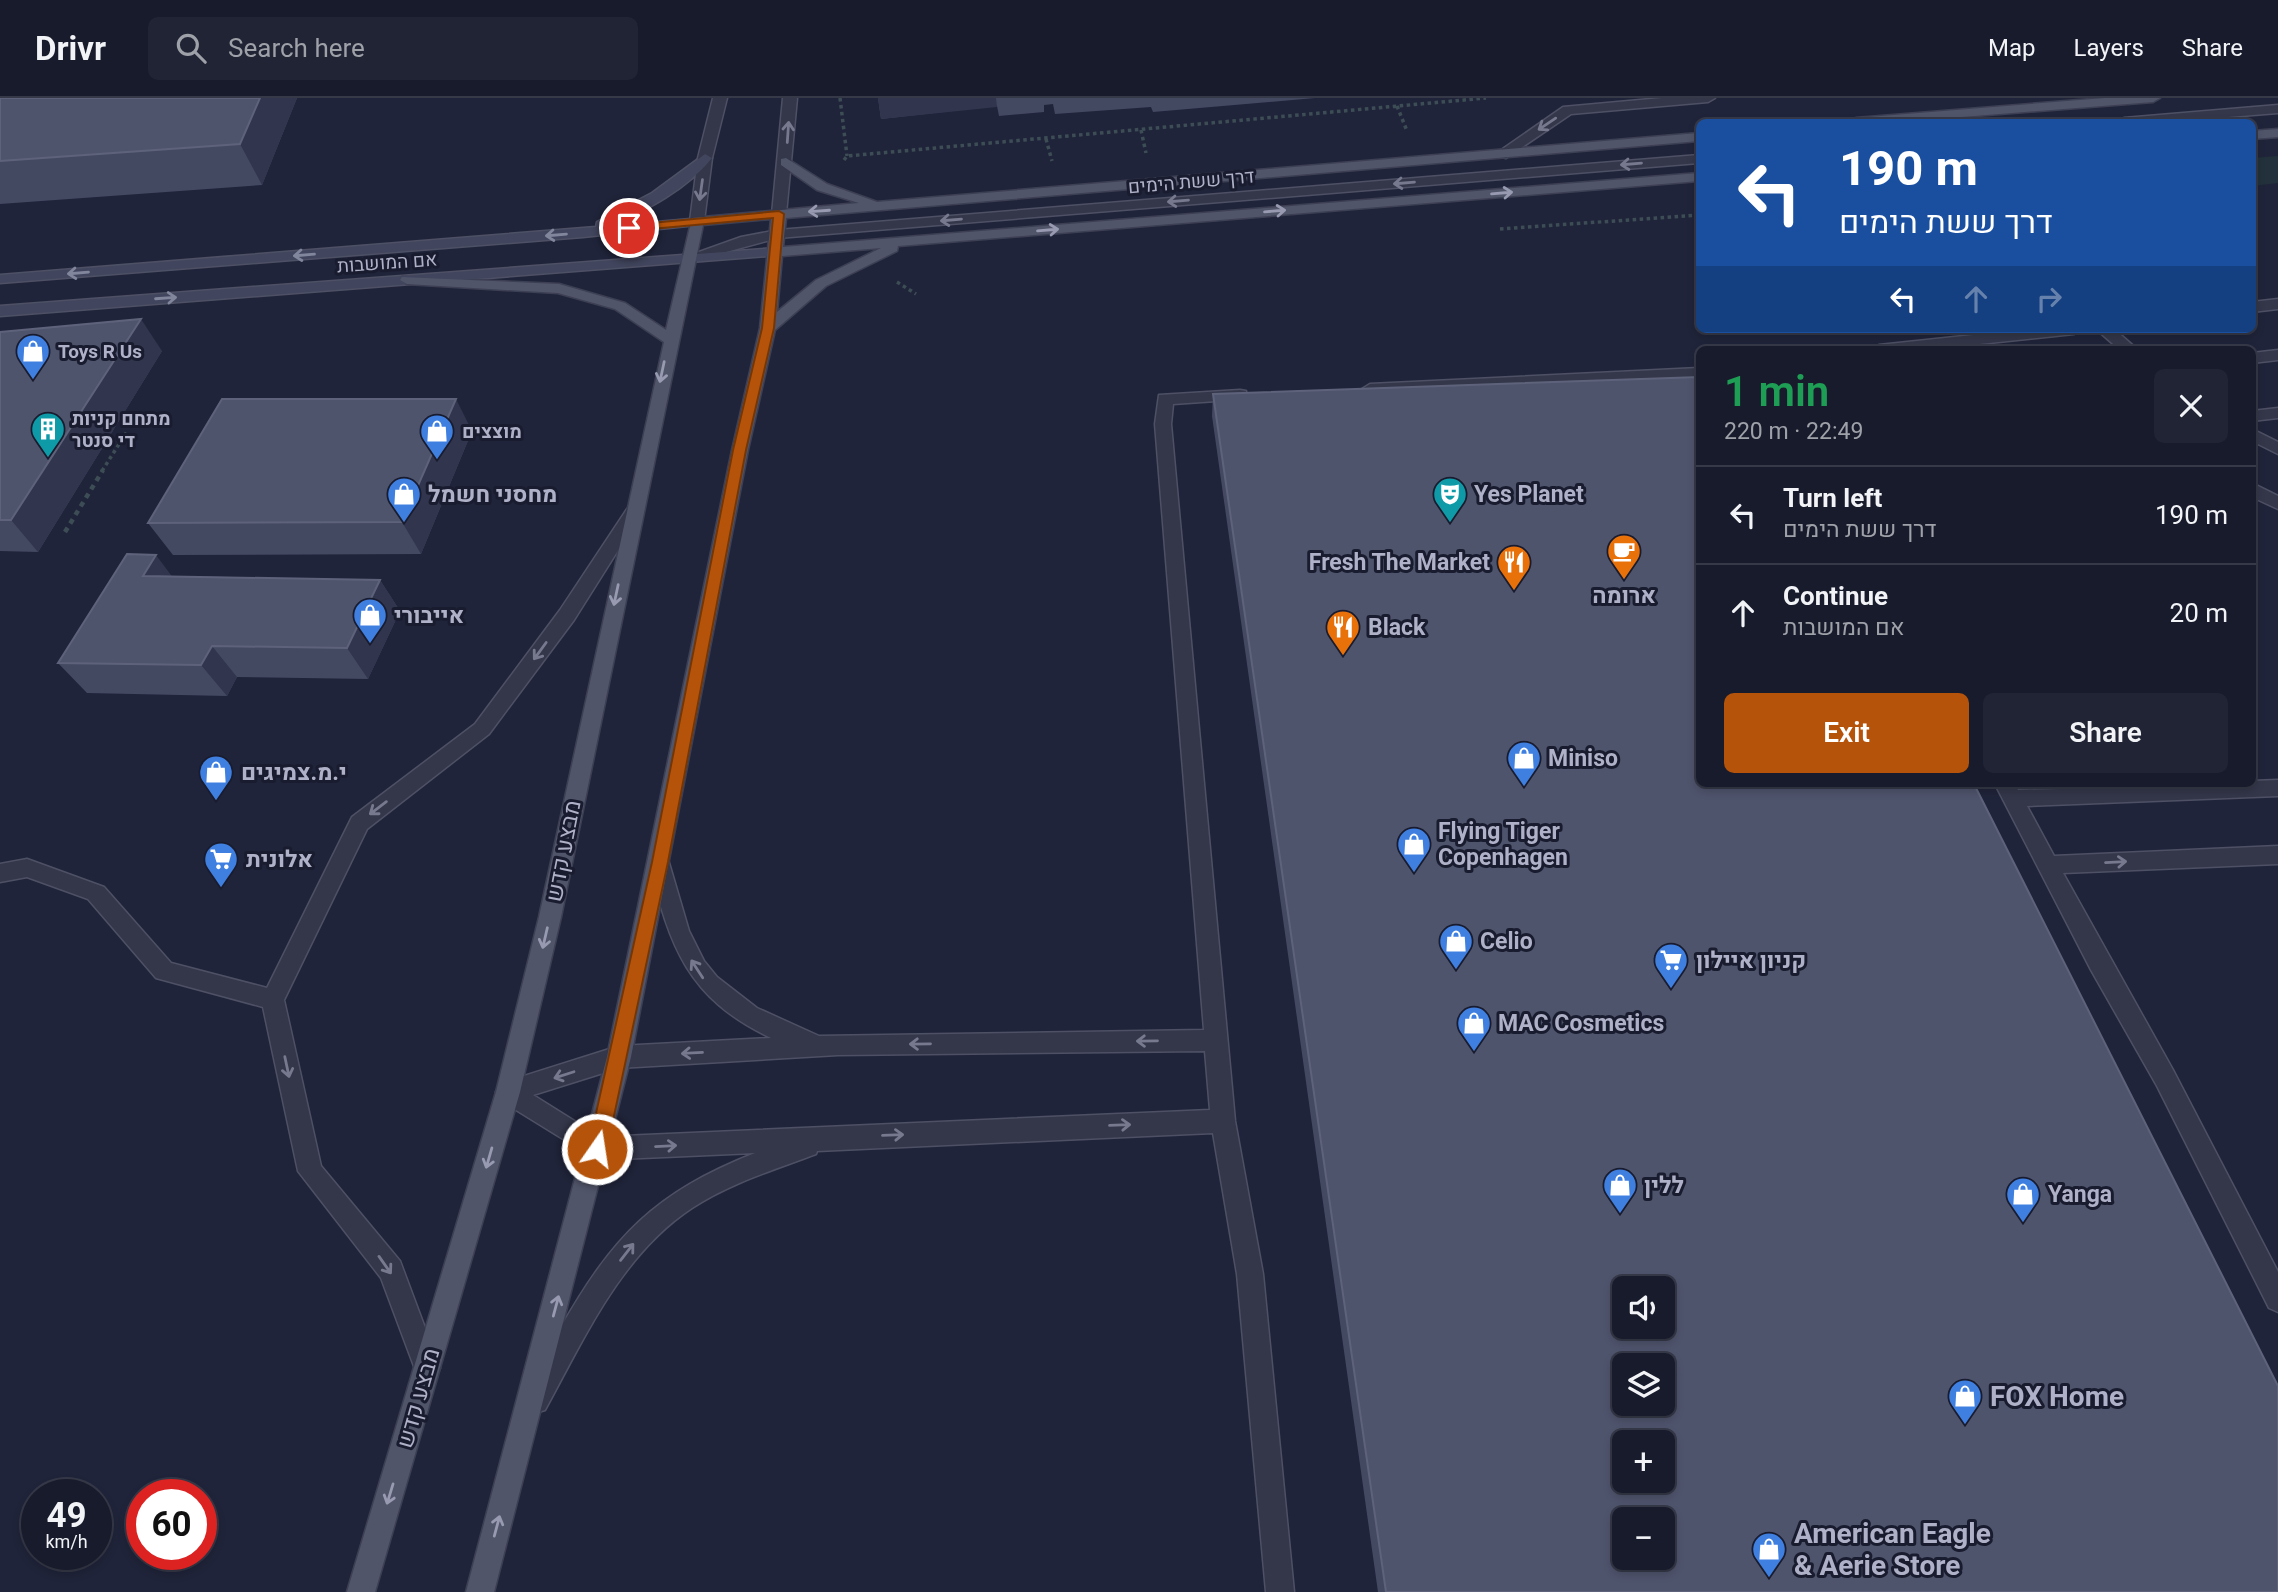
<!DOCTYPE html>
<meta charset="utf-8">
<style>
:root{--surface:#181b2c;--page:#212434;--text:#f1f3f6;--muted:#9fa1a9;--line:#363948;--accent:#b45309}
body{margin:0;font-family:Roboto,Heebo,sans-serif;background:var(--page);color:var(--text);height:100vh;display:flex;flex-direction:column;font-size:26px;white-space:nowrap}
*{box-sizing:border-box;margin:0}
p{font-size:23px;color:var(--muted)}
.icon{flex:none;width:38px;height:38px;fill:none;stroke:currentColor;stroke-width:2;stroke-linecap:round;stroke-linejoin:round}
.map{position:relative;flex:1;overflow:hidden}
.drawer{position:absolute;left:1696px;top:248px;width:560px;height:441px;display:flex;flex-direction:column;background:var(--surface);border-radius:10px;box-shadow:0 4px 10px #0003,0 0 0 2px var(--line)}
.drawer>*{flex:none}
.guide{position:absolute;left:1696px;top:21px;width:560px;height:214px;border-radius:10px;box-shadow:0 4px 10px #0003,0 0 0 2px var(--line);background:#1a4fa0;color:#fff;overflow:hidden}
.fabs{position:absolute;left:1612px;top:1178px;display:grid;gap:14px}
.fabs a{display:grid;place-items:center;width:63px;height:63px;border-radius:10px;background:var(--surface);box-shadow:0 4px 10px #0003,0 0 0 2px var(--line);font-size:35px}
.speed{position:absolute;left:21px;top:1381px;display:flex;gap:14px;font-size:35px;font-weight:700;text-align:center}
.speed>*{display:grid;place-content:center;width:91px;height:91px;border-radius:50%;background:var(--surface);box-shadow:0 4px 10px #0003,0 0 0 2px var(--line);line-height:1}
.speed small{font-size:18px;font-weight:400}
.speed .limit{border:10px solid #d22;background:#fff;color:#111}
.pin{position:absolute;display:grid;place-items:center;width:60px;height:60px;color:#fff;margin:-30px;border:4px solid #fff;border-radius:50%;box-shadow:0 2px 7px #0007}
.me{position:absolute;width:77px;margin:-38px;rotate:13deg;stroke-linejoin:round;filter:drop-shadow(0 0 5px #0008)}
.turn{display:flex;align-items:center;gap:24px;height:147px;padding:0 28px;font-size:32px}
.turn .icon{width:91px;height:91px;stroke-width:2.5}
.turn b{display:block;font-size:49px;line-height:60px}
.lanes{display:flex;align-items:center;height:66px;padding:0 28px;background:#0003;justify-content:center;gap:35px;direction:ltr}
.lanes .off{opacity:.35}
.round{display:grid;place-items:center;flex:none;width:74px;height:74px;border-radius:10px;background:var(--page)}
.overview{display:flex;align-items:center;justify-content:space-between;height:119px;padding:0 28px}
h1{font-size:42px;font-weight:600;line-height:52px;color:#1e9e55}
.action{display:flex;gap:14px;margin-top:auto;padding:14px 28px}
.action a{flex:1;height:80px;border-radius:10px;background:var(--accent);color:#fff;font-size:28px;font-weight:600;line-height:80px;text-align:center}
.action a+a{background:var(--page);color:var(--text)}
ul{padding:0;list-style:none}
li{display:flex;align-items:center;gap:21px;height:98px;padding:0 28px;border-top:2px solid var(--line)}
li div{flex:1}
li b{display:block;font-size:26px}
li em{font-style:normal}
header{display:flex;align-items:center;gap:42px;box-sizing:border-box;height:98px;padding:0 35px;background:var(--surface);border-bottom:2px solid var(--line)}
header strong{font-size:33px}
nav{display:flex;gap:38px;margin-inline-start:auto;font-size:24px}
.search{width:490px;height:63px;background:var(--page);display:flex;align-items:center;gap:18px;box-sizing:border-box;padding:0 24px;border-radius:10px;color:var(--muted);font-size:26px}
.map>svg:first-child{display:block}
.green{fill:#22313b}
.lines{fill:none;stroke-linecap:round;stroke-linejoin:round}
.service-casing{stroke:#4e5165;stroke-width:3}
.tertiary-casing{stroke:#4e5165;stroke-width:3}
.secondary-casing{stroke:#4e5165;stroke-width:3}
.primary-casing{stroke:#3d4054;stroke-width:3}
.path-far1{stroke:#3d4d55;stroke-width:3.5;stroke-dasharray:3.5 3.5;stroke-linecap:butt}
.path{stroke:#3d4d55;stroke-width:4.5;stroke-dasharray:5 5;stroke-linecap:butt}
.service{fill:#34374a;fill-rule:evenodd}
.tertiary{fill:#34374a;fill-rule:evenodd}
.secondary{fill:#41455d;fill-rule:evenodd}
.primary{fill:#51556a;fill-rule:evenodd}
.wall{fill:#444962}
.shaded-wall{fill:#31354d}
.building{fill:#4f546d;stroke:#5e637b;stroke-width:2;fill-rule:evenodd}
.oneway{stroke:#777a8f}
.oneway2{stroke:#979ab0}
.oneway3{stroke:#82869d}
.route{fill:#b45309;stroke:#753606;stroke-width:2}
.labels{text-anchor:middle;stroke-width:6;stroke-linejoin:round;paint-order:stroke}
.far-street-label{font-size:19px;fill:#aeb1c7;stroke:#191c2f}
.far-poi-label{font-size:19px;font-weight:bold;fill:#aeb1c7;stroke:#191c2f;text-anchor:start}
.poi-label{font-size:23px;font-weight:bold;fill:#aeb1c7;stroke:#191c2f;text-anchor:start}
.street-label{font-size:23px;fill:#aeb1c7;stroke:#191c2f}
.near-poi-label{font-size:28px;font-weight:bold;fill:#aeb1c7;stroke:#191c2f;text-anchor:start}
</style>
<header>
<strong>Drivr</strong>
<div class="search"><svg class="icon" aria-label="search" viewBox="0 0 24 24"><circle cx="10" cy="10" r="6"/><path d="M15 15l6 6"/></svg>Search here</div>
<nav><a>Map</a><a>Layers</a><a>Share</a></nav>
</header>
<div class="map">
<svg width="2278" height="1494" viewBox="0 0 2278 1494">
<rect width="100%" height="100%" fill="#20243a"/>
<path class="green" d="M2278 58V85L2252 88V60Z"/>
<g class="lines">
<g class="service-casing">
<path id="service" d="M1662 0H1715L1708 4 1571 16 1506 60 1494 57 1563 9Z
M2278 7V15L2165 24H2117L2124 20Z
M1699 57V65L778 140 689 164 682 160 741 139 778 132Z
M2278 201V211L2252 214V204Z
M2030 231H2082L2074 236 1923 252H1871L1879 247Z
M2096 231H2114L2138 252H2120Z
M2278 252V262L2252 265V255Z
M1699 270V280L1370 296 1362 291 1370 286Z
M1240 292 1246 293V301L1173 306 1171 326 1235 1023 1263 1176 1294 1494H1266L1237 1176 1213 1035 817 1053 816 1056C774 1072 730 1085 692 1110 621 1157 585 1239 545 1312L535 1315 525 1312 522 1302C532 1277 547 1254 560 1231 613 1138 654 1095 755 1055L597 1062 500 1002 496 994 500 986 508 983 619 948 771 940C687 900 670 849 649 764L653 758 660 755 667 758 689 833 704 863 717 879 757 910 819 938 1204 932 1155 326 1159 297ZM1205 953 1210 1012 600 1039 533 997 619 970 838 957Z
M2278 310V320L2252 323V313Z
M2252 331 2278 344V356L2252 343Z
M2252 385 2278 398V411L2252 399Z
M633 409 639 411 642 415 639 419 574 522 489 636 367 731 284 902 321 1068 400 1163 440 1270 436 1279 427 1283 418 1279 381 1180 298 1073 263 909 156 880 88 801 27 779 0 784V766L27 761 104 789 171 865 267 890 352 719 475 626 560 512 627 411Z
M2278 682V698L2027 708 2054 758 2278 748V766L2063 775 2173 972 2278 1174V1214L2269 1210 2157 988 2091 872 1995 686H2015L2018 692 2252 686V683Z"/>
</g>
<g class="tertiary-casing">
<path id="tertiary" d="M713 0H727L712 60 704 123 697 127 690 123 698 60Z
M783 0H797L786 116 779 120 772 116Z"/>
</g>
<g class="secondary-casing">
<path id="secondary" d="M705 56 712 60C687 91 648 111 612 128L702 120 704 123 697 127 583 139 0 185V177L596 129 597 124 652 95Z
M776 150 783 154 781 157 0 218V208Z"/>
</g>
<g class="primary-casing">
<path id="primary" d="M2105 0H2160L2153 4 1899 24H1849L1856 20Z
M2278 31V39L2252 41V33Z
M1699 35V43L786 120 783 149 1699 75V83L898 148 897 153 826 188 775 232 748 352 631 959 494 1494H466L607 959 732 352 760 230 771 121 703 127 561 819 520 994 375 1494H347L496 994 539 819 664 244 615 211 558 195 407 186 400 182 402 179 559 186 625 205 666 232 692 120 859 105 817 92 781 67V61L786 60 827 86 877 104ZM881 150 816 182 777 214 782 158Z"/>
</g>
<path class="path-far1" d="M840 0 847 58
M1397 8 1407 33
M1141 32 1146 55
M1046 41 1052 63
M844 62 847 58 1486 0
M1500 131 1699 117
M897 184 916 196
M102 373 128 332"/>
<path class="path" d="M65 434 103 372"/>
<use href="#service" class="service"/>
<use href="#tertiary" class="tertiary"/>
<use href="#secondary" class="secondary"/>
<use href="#primary" class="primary"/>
</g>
<path class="wall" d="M0 0H297L262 87 0 106Z
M878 0H1315L1153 14 1151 9 1055 16 1053 6 1044 7V14L999 18 997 8 881 21Z
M0 234 162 253 38 454 0 453Z
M1213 296 2278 1494H1378L1212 318Z
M472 333 421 456 173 457 148 425Z
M172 478 380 482 400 513 368 581 237 579 227 598 87 595 58 565Z"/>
<path class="shaded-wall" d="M260 0H297L262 87 240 46Z
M878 0H996L997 9 881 21Z
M141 221 162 253 38 454 11 422Z
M456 301 472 333 421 456 402 424Z
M156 457 180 489 143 478Z
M380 482 400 513 368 581 347 550Z
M212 548 237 579 227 598 201 567Z"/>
<path class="building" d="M0 0H260L240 46 0 63Z
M141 221 11 422H0V234Z
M1699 279V686H1974L2278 1288V1494H1386L1213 296ZM1624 1190H1662V1228H1624ZM1624 1267H1662V1306H1624ZM1624 1344H1662V1382H1624ZM1624 1421H1662V1460H1624Z
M222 301H456L402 424 148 425Z
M127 456 156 457 143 478 380 482 347 550 212 548 201 567 58 565Z"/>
<defs><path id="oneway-shaft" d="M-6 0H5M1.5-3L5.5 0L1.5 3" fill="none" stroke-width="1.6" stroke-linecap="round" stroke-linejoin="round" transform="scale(1.75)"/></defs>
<g class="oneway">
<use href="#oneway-shaft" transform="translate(1547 26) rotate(146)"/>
<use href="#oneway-shaft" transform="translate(788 34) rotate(-86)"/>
<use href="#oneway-shaft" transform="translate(1631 66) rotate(175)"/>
<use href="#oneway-shaft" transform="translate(1404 85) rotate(175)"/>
<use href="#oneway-shaft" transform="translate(701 92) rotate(98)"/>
<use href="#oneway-shaft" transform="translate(1178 103) rotate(175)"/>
<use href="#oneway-shaft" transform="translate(951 122) rotate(175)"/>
<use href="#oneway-shaft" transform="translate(540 553) rotate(126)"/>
<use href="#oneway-shaft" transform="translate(378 710) rotate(143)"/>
<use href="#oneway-shaft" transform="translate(2116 764) rotate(-3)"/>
<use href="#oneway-shaft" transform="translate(697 871) rotate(-123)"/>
<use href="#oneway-shaft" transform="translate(1147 943) rotate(179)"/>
<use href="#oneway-shaft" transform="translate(920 946) rotate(179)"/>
<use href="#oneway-shaft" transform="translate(692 955) rotate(177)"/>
<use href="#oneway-shaft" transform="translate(287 969) rotate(78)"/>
<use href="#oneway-shaft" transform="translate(564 977) rotate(162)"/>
<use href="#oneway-shaft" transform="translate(1120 1027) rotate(-2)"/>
<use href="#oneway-shaft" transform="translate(893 1037) rotate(-2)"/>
<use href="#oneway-shaft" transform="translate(666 1048) rotate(-3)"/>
<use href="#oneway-shaft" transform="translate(627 1154) rotate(-52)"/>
<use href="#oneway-shaft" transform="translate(385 1167) rotate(55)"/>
</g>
<g class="oneway2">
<use href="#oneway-shaft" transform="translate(1502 95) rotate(-5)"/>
<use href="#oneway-shaft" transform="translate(819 113) rotate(176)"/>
<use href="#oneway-shaft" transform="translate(1275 113) rotate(-5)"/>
<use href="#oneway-shaft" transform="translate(1048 132) rotate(-5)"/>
<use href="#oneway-shaft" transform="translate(662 274) rotate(102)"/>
<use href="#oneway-shaft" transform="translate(616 497) rotate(102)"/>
<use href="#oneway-shaft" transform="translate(545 840) rotate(103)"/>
<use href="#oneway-shaft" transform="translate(489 1060) rotate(106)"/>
<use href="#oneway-shaft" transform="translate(556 1208) rotate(-75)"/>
<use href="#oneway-shaft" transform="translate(390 1396) rotate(107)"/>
<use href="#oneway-shaft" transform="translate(497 1428) rotate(-75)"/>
</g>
<g class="oneway3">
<use href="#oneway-shaft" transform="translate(556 137) rotate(175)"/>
<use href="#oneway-shaft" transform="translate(304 157) rotate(175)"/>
<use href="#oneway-shaft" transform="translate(78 175) rotate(175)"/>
<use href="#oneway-shaft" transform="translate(166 200) rotate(-4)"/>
</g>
<path class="route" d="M779 113 784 116 774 230 746 352 668 764 607 1051 604 1057 597 1060 591 1057 588 1051 652 764 733 352 762 230 773 120 629 133 623 130 629 127Z"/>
<defs>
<g id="shop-pin" transform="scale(1.75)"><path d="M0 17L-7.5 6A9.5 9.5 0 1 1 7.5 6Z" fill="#3f7fe0" stroke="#191c2f"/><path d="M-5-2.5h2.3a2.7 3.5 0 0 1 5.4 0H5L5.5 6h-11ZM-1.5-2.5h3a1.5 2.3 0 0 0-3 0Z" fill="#fff"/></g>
<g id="building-pin" transform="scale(1.75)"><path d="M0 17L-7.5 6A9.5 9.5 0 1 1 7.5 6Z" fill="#0f9aa8" stroke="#191c2f"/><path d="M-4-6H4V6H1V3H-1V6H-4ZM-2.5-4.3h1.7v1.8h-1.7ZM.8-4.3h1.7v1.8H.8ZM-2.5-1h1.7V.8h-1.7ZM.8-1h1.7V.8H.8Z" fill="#fff"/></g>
<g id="theatre-pin" transform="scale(1.75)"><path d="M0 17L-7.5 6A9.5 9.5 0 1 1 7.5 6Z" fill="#0f9aa8" stroke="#191c2f"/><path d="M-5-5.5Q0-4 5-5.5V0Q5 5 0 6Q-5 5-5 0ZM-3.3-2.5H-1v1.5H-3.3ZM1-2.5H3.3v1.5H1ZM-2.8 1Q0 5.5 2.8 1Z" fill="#fff"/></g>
<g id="cafe-pin" transform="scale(1.75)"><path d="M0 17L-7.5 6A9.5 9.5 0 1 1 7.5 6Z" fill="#e8710a" stroke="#191c2f"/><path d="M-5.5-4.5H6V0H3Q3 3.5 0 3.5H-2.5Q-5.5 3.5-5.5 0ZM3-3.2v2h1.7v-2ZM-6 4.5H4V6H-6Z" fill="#fff"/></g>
<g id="restaurant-pin" transform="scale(1.75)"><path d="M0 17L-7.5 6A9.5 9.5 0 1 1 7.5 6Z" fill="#e8710a" stroke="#191c2f"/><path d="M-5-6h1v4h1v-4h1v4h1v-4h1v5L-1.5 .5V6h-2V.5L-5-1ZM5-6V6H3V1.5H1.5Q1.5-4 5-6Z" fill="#fff"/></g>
<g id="supermarket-pin" transform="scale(1.75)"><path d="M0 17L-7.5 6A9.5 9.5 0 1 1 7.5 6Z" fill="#3f7fe0" stroke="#191c2f"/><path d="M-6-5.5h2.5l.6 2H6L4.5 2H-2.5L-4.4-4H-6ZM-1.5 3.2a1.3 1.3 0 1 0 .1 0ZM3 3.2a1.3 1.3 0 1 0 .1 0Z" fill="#fff"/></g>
</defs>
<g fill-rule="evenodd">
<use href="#shop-pin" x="33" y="253"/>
<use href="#building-pin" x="48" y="331"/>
<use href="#shop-pin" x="437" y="333"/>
<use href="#shop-pin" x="404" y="396"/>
<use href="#theatre-pin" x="1450" y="396"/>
<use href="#cafe-pin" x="1624" y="453"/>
<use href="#restaurant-pin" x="1514" y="464"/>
<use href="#shop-pin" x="370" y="517"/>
<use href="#restaurant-pin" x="1343" y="529"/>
<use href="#shop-pin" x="1524" y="660"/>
<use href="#shop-pin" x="216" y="674"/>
<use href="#shop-pin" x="1414" y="746"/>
<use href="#supermarket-pin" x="221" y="761"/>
<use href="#shop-pin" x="1456" y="843"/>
<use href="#supermarket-pin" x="1671" y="862"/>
<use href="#shop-pin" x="1474" y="925"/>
<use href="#shop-pin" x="1620" y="1087"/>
<use href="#shop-pin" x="2023" y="1096"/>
<use href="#shop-pin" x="1965" y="1298"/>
<use href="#shop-pin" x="1769" y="1451"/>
</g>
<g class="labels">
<g class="far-street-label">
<text transform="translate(1191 83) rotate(-5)" y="7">דרך ששת הימים</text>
<text transform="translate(387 164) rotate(-4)" y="7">אם המושבות</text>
</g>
<g class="far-poi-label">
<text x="58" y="260">Toys R Us</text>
<text x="72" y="327">מתחם קניות<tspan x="72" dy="22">די סנטר</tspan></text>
<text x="462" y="340">מוצצים</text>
</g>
<g class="poi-label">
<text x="428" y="404">מחסני חשמל</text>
<text x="1474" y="404">Yes Planet</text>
<text x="1490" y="472" text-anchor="end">Fresh The Market</text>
<text x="1624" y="505" text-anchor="middle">ארומה</text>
<text x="394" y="525">אייבורי</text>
<text x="1368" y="537">Black</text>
<text x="1548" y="668">Miniso</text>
<text x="241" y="682">י.מ.צמיגים</text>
<text x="1438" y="741">Flying Tiger<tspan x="1438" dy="26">Copenhagen</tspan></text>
<text x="246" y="769">אלונית</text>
<text x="1480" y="851">Celio</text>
<text x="1696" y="870">קניון איילון</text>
<text x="1498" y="933">MAC Cosmetics</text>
<text x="1644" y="1095">ללין</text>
<text x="2048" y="1104">Yanga</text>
</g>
<g class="street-label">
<text transform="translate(563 753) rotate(-79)" y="8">מבצע קדש</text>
<text transform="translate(418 1300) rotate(-74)" y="8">מבצע קדש</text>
</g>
<g class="near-poi-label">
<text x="1990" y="1308">FOX Home</text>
<text x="1794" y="1445">American Eagle<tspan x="1794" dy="32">&amp; Aerie Store</tspan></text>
</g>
</g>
</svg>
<div class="fabs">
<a><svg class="icon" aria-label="sound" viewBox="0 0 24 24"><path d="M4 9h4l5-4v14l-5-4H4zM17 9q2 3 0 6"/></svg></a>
<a><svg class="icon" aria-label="layers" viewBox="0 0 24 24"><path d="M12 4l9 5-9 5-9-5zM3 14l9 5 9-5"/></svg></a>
<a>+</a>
<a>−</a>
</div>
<div class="speed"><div>49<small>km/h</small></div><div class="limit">60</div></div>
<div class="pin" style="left:629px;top:130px;background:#d93025"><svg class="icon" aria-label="arrive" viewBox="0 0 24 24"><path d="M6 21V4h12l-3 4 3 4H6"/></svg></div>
<svg class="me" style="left:597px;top:1051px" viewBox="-20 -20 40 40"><circle r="17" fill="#b45309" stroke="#fff" stroke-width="3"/><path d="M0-11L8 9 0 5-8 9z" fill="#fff"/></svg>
<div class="guide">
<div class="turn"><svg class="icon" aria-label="left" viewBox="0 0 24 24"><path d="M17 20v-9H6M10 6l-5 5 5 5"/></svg><div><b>190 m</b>דרך ששת הימים</div></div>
<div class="lanes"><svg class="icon" aria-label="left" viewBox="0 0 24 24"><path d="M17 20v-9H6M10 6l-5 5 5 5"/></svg><svg class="icon off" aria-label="ahead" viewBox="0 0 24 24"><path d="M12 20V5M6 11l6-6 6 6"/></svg><svg class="icon off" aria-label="right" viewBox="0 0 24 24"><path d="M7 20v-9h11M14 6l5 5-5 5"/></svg></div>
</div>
<section class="drawer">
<div class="overview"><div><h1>1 min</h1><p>220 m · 22:49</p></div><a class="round"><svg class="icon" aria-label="close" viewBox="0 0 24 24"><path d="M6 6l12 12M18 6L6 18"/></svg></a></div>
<ul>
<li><svg class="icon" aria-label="left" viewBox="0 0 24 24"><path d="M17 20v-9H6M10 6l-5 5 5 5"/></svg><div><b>Turn left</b><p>דרך ששת הימים</p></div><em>190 m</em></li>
<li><svg class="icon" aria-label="ahead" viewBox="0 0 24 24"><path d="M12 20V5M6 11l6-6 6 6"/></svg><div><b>Continue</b><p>אם המושבות</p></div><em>20 m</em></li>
</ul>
<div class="action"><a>Exit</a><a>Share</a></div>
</section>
</div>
